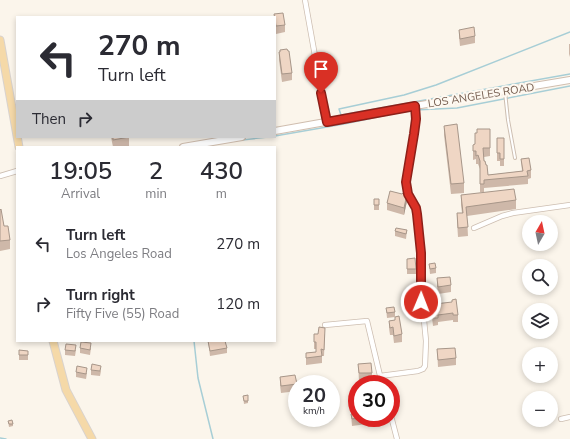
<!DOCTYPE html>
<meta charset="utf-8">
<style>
:root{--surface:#fff;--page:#f2f2f3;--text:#2b2b33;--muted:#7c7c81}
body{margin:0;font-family:"Nunito Sans",sans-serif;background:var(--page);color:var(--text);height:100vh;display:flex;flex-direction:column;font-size:15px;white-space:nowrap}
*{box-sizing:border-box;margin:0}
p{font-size:13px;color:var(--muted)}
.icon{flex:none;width:22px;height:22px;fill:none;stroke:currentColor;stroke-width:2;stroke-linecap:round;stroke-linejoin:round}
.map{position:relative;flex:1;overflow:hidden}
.drawer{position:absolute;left:16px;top:146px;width:260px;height:196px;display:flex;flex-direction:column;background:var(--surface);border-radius:0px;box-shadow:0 2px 6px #0003}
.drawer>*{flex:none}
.guide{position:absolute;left:16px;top:16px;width:260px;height:122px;border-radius:0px;box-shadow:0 2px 6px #0003;background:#fff;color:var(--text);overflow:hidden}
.needle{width:26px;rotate:9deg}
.buttons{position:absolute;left:522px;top:215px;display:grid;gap:8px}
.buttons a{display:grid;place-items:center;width:36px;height:36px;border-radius:50%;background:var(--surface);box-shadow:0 2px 6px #0003;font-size:20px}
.speed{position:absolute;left:288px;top:375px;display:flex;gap:8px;font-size:20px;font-weight:700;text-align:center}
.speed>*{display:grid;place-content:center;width:52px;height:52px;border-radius:50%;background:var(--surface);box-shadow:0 2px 6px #0003;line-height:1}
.speed small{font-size:10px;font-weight:400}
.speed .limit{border:6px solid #d22;background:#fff;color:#111}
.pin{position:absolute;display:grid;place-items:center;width:34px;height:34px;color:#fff;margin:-41px -17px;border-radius:50% 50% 50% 0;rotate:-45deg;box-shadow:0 0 4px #0007}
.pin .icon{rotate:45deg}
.me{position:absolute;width:44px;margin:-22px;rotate:1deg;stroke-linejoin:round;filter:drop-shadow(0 0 3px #0008)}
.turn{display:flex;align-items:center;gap:14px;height:84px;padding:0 16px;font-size:18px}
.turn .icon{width:52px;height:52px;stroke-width:2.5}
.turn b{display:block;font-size:28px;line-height:34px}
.then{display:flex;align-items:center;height:38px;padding:0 16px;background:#0003;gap:8px;font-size:15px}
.eta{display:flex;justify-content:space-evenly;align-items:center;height:68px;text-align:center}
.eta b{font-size:24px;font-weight:600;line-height:28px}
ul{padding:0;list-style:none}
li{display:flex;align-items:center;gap:12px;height:60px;padding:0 16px}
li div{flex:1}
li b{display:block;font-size:15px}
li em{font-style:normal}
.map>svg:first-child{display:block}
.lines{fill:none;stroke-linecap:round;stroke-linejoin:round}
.stream{stroke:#a7ced6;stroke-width:1.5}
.service-casing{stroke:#cdbeb1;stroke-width:4}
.minor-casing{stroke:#cdbeb1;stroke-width:6}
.secondary-casing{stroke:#d0beaf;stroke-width:8}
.primary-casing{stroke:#d8d2ce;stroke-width:9}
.service{stroke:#fff;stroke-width:2}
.minor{stroke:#fff;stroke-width:4.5}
.secondary{stroke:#fff;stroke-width:6}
.primary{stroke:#f5d9a8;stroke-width:7}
.wall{fill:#ceb8a9}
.shaded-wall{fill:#a79689}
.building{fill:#efd6c4;stroke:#a79689}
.route-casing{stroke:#8d1f18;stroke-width:10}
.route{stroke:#d93025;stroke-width:7}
.labels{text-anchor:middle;stroke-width:4;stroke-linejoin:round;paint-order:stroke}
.street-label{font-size:11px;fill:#755d4f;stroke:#fef9f1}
</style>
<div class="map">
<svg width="570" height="439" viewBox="0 0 570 439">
<rect width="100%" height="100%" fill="#fbf5eb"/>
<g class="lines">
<path class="stream" d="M341 115 570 74
M342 118 339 109 404 95 436 85 570 32
M275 136 344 124 397 113 415 110 457 108 570 86
M242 140 268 137
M194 341 198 378 213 439
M0 438 6 439"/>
<g class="service-casing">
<path id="service" d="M505 92 508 120 515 158"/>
</g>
<g class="minor-casing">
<path id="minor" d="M305 0 327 123
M415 106 416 119 414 134 406 188 416 208 417 214 421 253V302
M0 176 17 171
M474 228 502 216 513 213 570 205
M325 325 367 321 382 384
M380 376 418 371 423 369 425 366 426 341 423 310
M391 416 397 439
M561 419 570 417"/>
</g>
<g class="secondary-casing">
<path id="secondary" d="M275 131 415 106 570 80
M183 147 242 137"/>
</g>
<g class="primary-casing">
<path id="primary" d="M0 40 19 147
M53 341 66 390 92 439"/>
</g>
<use href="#service" class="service"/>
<use href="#minor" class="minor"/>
<use href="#secondary" class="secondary"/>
<use href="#primary" class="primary"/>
</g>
<path class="wall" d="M274 14 285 25V32L276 34Z
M459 30 475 36V43L460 46 459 37Z
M569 44H570V57L569 54Z
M279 52 292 73V80L282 82 279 60Z
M444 126 464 183V193L451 194 444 135Z
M490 129V156L484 157V161L488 175 522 171 521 159 531 170V178L528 179V184L484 188V192H480V169L478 164H476V159L473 160V145L475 144 477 133Z
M111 137H129V146L113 147Z
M497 138H504V166H500V161H497Z
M461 195 516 200V209L467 216 468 236 458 237 457 222V213H462L461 205Z
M374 199H379V210H374Z
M407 201 404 215 387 210V203Z
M0 210 4 226 10 240V249L0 251Z
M407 230 406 239 395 236V231Z
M407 259 416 269V274H407Z
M429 264 436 268V273L430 274Z
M437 278 451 285V292L438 294 437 286Z
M431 303 435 304 458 315V322H453V320L438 322V325L433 326 431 310Z
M386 308 395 312V316L402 334V342L394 343 393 335H390L389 328V321L395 320V317L387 318Z
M325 334 324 356H322V363L306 365V353L316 352V349H314V342Z
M208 341H225L227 348V353L210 356Z
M80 348H91L90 355 80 353Z
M437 349 456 358V365L438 367Z
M19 350 28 351V360H19Z
M65 350H76L75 356 65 355Z
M358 364 372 373V380L359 381Z
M91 370 101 371 100 376 91 375Z
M76 372 87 373 86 379 76 377Z
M280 377 297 384V391L281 393 280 385Z
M248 395V403L244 404 243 396Z
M355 400H357V418H371V421H367V424L352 426 351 414H356L355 407Z
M8 421 13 424V426L9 427Z"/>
<path class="shaded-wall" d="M407 194V201L404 215V208Z"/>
<path class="building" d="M283 13 285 25 276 26 274 14Z
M474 27 475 36 460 39 459 30Z
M287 49 288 51H289L292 73 282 74 279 52H280V50Z
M457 124 464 183 451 184 444 126Z
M477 129H490V148H483L484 161H485L486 165H487L488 175 523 171 521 159 529 158 531 170 527 171 528 176 484 180V184H480V161L478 155 476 156V151H473V145L475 144V133H477Z
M113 137H129L113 140Z
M497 138H504V159H500V153H497Z
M514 189 516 200 466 207 468 227 458 228 457 213H463L461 195Z
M390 191 402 194 403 193 407 194 404 208 387 203Z
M374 199H379V205H374Z
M1 209 4 226H8L10 240 0 241V210Z
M396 228 407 230 406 234 395 231Z
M415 258 416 269H407V259Z
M435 263 436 268 430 269 429 264Z
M450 277 451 285 438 287 437 278Z
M456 299 458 315H453V313L438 315V318H433L431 303H435V304L452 302V300Z
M394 307 395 312 387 313 386 308Z
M399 316 402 334 394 336 393 327 390 328 389 321 395 320V317Z
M319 327 325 328 324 350 321 349 322 356 306 358V353L316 352V342H314V334H318Z
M208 341H225L227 348 210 351Z
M81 342 91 343 90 350 80 348Z
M66 344 76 345 75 351 65 350Z
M455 348 456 358 438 360 437 349Z
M19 350 28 351V355H19Z
M371 363 372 373H359L358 364Z
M92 364 101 366 100 371 91 370Z
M77 366 87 368 86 374 76 372Z
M295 375 297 384 281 386 280 377Z
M248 395V401H244L243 396Z
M355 400H357V412Z
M357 413V418H359L352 419 351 414Z
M12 420 13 424H9L8 421Z"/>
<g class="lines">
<g class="route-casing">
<path id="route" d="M321 93 327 122 415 106 416 119 414 134 406 182 408 194 416 208 417 214 421 253V302"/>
</g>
<use href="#route" class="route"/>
</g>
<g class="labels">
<g class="street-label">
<text transform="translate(481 95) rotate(-9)" y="4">LOS ANGELES ROAD</text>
</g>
</g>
</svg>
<div class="buttons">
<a><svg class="needle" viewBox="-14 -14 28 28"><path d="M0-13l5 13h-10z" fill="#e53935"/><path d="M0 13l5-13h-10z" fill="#7c7c81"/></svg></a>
<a><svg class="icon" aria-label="search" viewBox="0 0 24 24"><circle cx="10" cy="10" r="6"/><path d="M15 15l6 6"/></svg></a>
<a><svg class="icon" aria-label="layers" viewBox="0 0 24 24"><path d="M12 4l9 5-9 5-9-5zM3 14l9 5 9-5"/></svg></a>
<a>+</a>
<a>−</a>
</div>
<div class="speed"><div>20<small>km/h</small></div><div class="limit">30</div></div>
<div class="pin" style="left:321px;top:93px;background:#d93025"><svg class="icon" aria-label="arrive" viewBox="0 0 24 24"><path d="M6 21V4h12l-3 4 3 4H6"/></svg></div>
<svg class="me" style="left:421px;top:302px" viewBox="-20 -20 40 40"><circle r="17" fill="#d93025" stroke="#fff" stroke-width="3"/><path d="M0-11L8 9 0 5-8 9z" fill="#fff"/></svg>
<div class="guide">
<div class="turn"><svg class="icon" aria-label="left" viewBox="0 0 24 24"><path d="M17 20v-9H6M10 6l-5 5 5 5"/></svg><div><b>270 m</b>Turn left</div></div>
<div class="then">Then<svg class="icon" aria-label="right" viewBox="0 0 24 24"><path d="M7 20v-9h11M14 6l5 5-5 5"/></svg></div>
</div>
<section class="drawer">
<div class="eta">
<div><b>19:05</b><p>Arrival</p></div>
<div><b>2</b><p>min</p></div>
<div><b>430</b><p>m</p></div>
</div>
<ul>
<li><svg class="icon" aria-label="left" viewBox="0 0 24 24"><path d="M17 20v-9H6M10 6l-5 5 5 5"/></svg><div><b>Turn left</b><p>Los Angeles Road</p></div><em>270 m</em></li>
<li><svg class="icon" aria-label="right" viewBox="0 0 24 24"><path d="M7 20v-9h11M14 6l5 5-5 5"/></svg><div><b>Turn right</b><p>Fifty Five (55) Road</p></div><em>120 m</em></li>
</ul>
</section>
</div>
